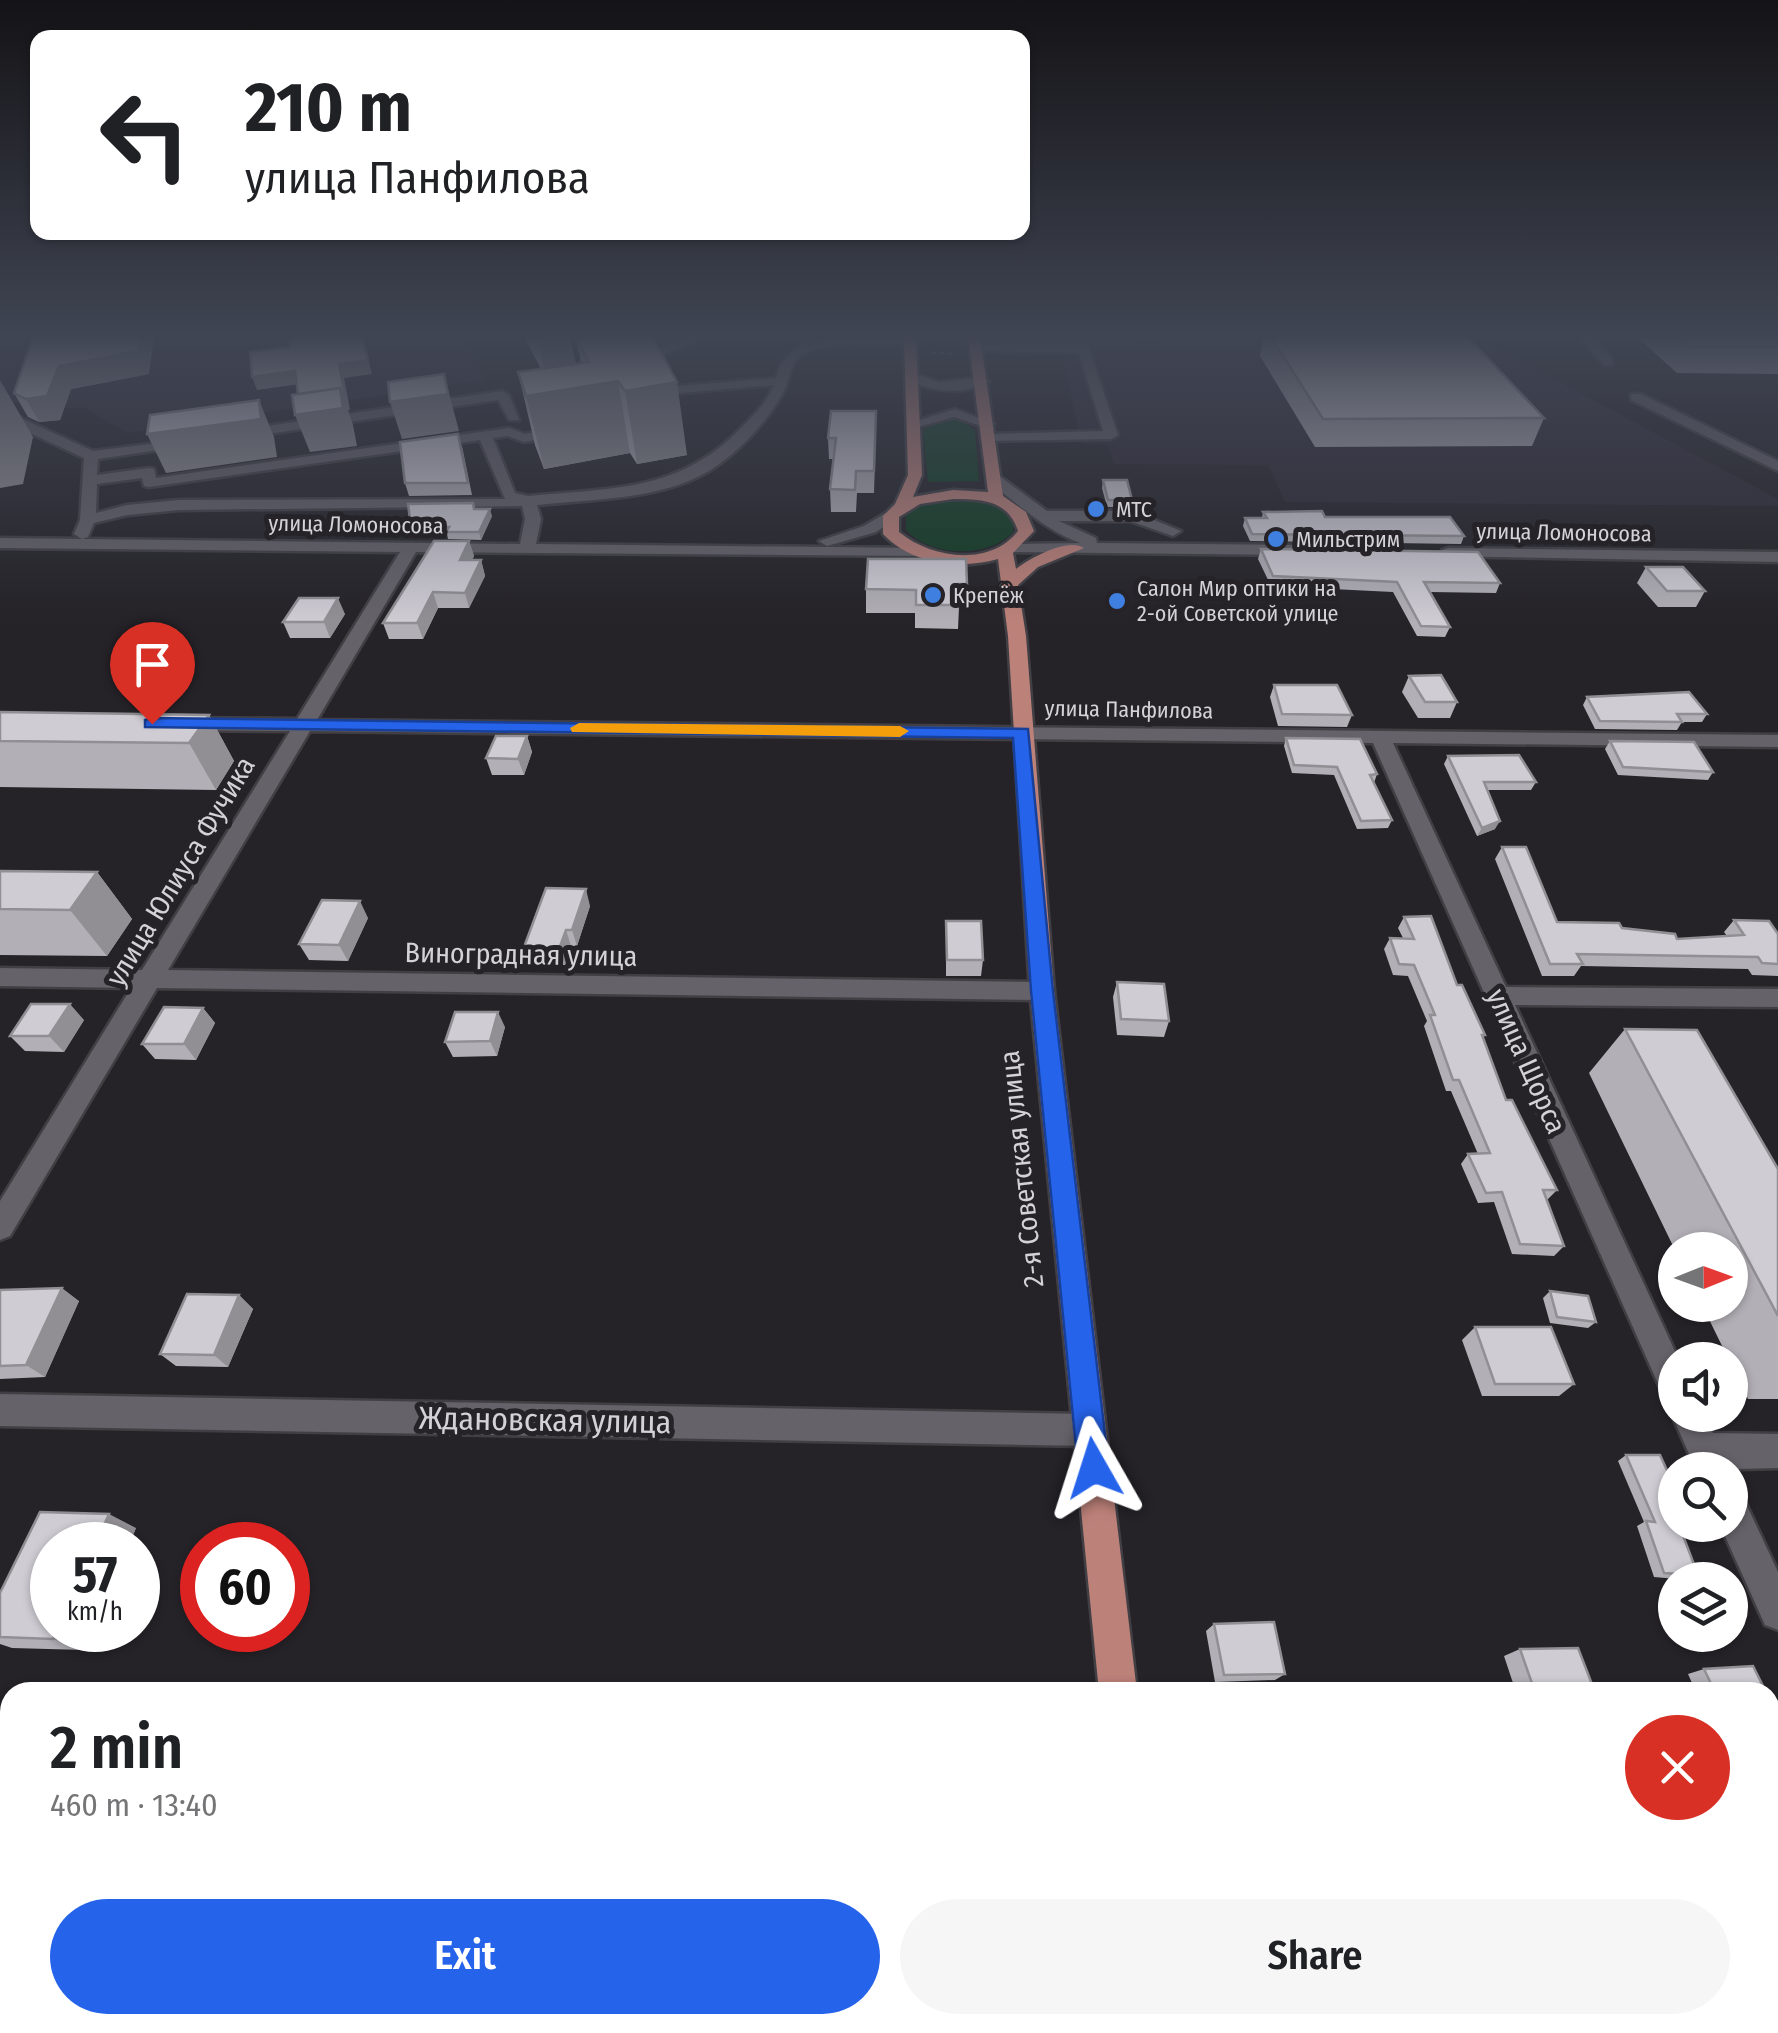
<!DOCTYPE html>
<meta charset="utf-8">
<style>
:root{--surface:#fff;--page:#f6f6f6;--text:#202124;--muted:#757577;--accent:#2563eb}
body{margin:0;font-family:"Fira Sans Condensed",sans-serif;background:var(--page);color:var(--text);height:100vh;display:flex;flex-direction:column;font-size:38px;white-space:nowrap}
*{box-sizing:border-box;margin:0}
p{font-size:32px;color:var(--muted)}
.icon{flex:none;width:55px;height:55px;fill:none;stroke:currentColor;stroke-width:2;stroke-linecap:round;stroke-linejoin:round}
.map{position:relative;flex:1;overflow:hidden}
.details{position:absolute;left:0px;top:1682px;width:1780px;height:352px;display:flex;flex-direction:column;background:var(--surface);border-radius:30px 30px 0 0;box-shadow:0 2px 8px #0004}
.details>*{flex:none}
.banner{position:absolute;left:30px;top:30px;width:1000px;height:210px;border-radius:20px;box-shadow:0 2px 8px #0004;background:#fff;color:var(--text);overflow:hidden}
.needle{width:65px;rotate:89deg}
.tools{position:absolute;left:1658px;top:1232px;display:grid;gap:20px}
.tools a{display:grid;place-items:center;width:90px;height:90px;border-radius:50%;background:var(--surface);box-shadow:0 2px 8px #0004;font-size:50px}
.speed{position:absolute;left:30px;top:1522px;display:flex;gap:20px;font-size:50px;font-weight:700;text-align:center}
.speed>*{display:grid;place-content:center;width:130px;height:130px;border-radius:50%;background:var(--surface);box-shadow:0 2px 8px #0004;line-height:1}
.speed small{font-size:25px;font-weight:400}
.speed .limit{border:15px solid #d22;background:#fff;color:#111}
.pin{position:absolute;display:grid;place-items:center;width:85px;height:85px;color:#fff;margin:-102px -42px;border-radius:50% 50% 50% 0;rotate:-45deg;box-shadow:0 0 10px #0007}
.pin .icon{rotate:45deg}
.me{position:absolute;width:110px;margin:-55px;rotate:354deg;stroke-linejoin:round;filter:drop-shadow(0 0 8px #0008)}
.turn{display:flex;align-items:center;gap:35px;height:210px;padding:0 50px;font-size:45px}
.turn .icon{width:130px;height:130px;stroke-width:2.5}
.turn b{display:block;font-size:70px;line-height:85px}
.round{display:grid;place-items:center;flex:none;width:105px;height:105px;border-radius:52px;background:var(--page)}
.summary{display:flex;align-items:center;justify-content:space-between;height:170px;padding:0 50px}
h1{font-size:60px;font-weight:600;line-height:75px}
.action{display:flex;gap:20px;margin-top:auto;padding:20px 50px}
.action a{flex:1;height:115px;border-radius:60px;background:var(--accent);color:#fff;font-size:40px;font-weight:600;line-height:115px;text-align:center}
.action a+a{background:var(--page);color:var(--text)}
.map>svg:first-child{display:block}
.built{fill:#2f2a35}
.green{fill:#133e25}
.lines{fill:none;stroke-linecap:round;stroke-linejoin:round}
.minor-casing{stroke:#413f44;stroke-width:5}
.major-casing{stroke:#413f44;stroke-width:5}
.path{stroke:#6b696e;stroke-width:2.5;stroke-dasharray:4 4;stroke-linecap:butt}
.minor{fill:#656269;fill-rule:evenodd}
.major{fill:#bc8179;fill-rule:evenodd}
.wall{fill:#b2afb6}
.shaded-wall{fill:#918f94}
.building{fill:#cfccd4;stroke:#918f94;stroke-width:2.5}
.route{fill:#2563eb;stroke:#184099;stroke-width:2.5}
.slow{fill:#f59e0b}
.shop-dot{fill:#3f7fe0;stroke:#252328;stroke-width:4}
.labels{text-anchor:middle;stroke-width:10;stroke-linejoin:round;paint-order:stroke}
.far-poi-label{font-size:22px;fill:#d4d2d6;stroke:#252328;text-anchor:start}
.far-street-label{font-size:22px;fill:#d4d2d6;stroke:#252328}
.street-label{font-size:28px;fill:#d4d2d6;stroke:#252328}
.near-street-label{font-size:32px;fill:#d4d2d6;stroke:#252328}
</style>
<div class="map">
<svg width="1778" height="2033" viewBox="0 0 1778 2033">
<rect width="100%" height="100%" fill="#252328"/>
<path class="built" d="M0 337H466L484 380 127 433 83 407 66 409 67 399 0 404Z
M1182 337H1475L1778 499V506L1285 502 1268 465 1114 464 1108 445 1082 444 1059 341 1160 342Z"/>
<path class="green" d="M938 419H958L975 430 979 481 928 482 923 430Z
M942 498C967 499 997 496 1013 520V532C988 559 931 557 906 530V516L920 504Z"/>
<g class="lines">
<g class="minor-casing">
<path id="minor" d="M688 337H706L634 367 624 364Z
M850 337H910L916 341 910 345C877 347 835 338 804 354 788 362 791 380 783 393 767 422 737 454 709 471 660 500 592 499 537 505L541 519 536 544 919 548 925 550V556L416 552 317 720 1778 735V747L1393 743 1506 987 1778 989V1007L1515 1005 1679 1360H1675V1402L1664 1397 1373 743 310 731 168 970 1042 982 1051 984 1054 991 1051 998 1042 1000 157 988 10 1236 0 1240V1201L131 988 0 986V968L142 970 290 731 183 730 173 724 183 718 297 719 400 552 0 548V538L520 544 525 519 522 506 179 510 127 515 94 523 88 537 82 539 74 534 80 520 84 458 4 421V415H14L93 451 191 439 193 442 186 446 98 459 97 475 149 468 154 469 156 478 509 428 525 434 546 430 541 420 553 417 559 436 524 442 508 436 493 438 515 493 528 496C611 488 680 492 741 428 754 415 767 402 774 385L646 396 641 395V389L776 378C786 340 820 343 850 337ZM480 440 505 499 179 500 127 505 96 513 97 484 142 478 144 486 149 487Z
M1580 337H1593L1612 359V365H1604Z
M973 344 1088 346 1118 435 1111 439 984 441 982 438 989 434 1103 431 1079 353 977 351Z
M912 373 939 382 983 377 989 381C964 396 934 392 907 380V374Z
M502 391 509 395 519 420H509L498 400 240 438 233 434 240 430Z
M1631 394H1641L1778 461V471L1631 400Z
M955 409 994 424 987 428 954 417 914 428 907 424Z
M988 475H998L1047 511H1132L1181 531 1173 536 1130 521H1059L1096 538 1097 543 1293 545 1301 550 1293 555 1013 552 1005 547 1007 544 1080 543C1045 530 1018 504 988 481Z
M886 513 899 516 876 532 827 546 819 541 864 526Z
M1448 548 1778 552V562L1442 556V550Z
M0 1394 1089 1414 1101 1418 1105 1430 1101 1442 1089 1446 0 1426Z
M1675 1407V1415H1705L1713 1433 1778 1434V1468L1696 1470 1672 1415Z
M1730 1490 1742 1495 1778 1572V1630L1765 1625 1720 1525H1730Z"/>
</g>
<g class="major-casing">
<path id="major" d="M904 337H916L922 475 913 497 953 490 988 492 968 337H980L1003 496 1026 512 1034 531 1013 553 1016 569C1030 558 1068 537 1084 548L1038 567 1018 585 1026 636 1054 991 1137 1692H1099L1030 991 1008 636 998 559C960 570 911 564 883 534V516L895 504 908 475ZM953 499C982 499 1008 500 1018 531 990 567 932 559 899 532V517L920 504Z
M1131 2025H1175L1176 2033H1132Z"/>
</g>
<path class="path" d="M932 353 956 354"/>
<use href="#minor" class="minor"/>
<use href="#major" class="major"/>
</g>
<path class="wall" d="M524 337H570L576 364 581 363 576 338 687 455 637 464 630 453 544 469 535 445 518 372 541 369Z
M1264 337H1468L1544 418 1532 446 1315 447 1260 356Z
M1637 337H1778V374L1677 373Z
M149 374 71 389 60 420 39 422 28 417 14 393Z
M876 432 874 493H857L856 512H831L830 489 833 459H829L828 438Z
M462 446 472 495 409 496 405 483Z
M1103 480 1132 500 1131 507H1107L1102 488Z
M474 509 492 516 481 540 448 539 447 534 413 535 411 527Z
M1263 512 1325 517 1464 536 1461 544 1250 541 1243 526 1245 518H1262Z
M469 541 474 556 472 560H481L485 576 469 608H438L423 639H389L383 623Z
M1261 549 1500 583 1496 593 1430 592 1450 627 1445 637 1417 636 1393 592 1271 586 1258 559Z
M1646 567 1705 591 1696 607H1658L1637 583Z
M967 584 966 607H959L958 629 915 628V613H866V589Z
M345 614 330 638H290L283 622Z
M1409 676 1457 702 1450 718H1418L1402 692Z
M1274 685 1352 715 1347 727 1278 726 1270 697Z
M1587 697 1707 714 1702 722H1682L1677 730 1595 729 1583 705Z
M0 712 209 715 234 761 216 790 0 787Z
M527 736 532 752 524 775H492L486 758Z
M1286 738 1377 774 1374 783 1392 820 1388 828 1357 829 1334 775 1292 773 1284 746Z
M1610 741 1713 772 1708 780 1618 775 1605 749Z
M1448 756 1536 782 1531 790H1487L1495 829 1477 836 1444 764Z
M1502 847 1557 922 1622 928 1677 939 1727 936 1724 932 1734 920 1778 934V976L1752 975 1748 969 1581 966 1574 976H1542L1495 859Z
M0 871 97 872 132 919 107 956 0 955Z
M590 906 577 946H571L565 965 530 963 524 947Z
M1404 917 1457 985 1485 1035 1483 1038 1506 1100 1557 1190 1547 1200 1564 1246 1554 1256 1512 1254 1494 1202 1478 1203 1461 1164 1468 1154H1478L1451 1091H1446L1424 1026 1427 1021 1408 976 1393 975 1384 949 1390 938H1403L1398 928Z
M368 918 348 961 309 960 299 944Z
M946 921 983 960 981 976H946Z
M1117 982 1169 1021 1164 1037 1117 1035 1113 997Z
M203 1008 215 1023 196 1060 155 1059 142 1044Z
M84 1020 64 1052 25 1051 10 1036Z
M505 1027 497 1056 453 1057 445 1042Z
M1625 1029 1778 1169V1399H1748L1702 1305H1730V1250H1675L1589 1073Z
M0 1290 79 1301 45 1377 0 1379Z
M1550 1291 1596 1322 1588 1328 1550 1323 1543 1298Z
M239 1295 253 1309 228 1367 176 1366 160 1354Z
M1475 1327 1574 1384 1559 1396H1482L1462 1340Z
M1626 1455 1675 1488V1503L1671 1505 1698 1575 1689 1580 1654 1577 1637 1526 1644 1522 1618 1461Z
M136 1528 84 1650 12 1648 0 1644V1593Z
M1214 1624 1285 1674 1275 1680 1215 1682 1206 1631Z
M1520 1649 1595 1692H1516L1504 1656Z
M1704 1669 1766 1692H1696L1688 1674Z
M1770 1911H1778V1935L1770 1914Z"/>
<path class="shaded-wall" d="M140 337H154L149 374 71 389 60 420 39 422 26 399 59 366Z
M362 337 372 374 344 378 350 410H348L353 425 357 446 310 452 295 415Z
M537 337H570L578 378 547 382Z
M607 337 618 381 630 453 544 469 526 396 615 381Z
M295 371 300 384 257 390 252 377Z
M444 374 459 431 402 439 390 402Z
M0 380 33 437 23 484 0 488Z
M677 382 687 455 637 464 625 391Z
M259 400 274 437 277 457 166 473 147 434Z
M490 509 492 516 481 540 479 532Z
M469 541 474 556 465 575 460 560Z
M481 560 485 576 469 608 465 593Z
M433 592 438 608 423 639 417 623Z
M338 598 345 614 330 638 324 622Z
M209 715 234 761 216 790 189 743Z
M527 736 532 752 524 775 518 759Z
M1500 821 1495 829 1477 836 1482 828Z
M97 872 132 919 107 956 70 910Z
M586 889 590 906 577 946 572 930Z
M360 901 368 918 348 961 339 945Z
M566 930 571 946 565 965 559 949Z
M70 1004 84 1020 64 1052 49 1036Z
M203 1008 215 1023 196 1060 184 1044Z
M498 1012 505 1027 497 1056 490 1041Z
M62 1288 79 1301 45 1377 26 1365Z
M239 1295 253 1309 228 1367 214 1355Z
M109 1514 136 1528 129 1545H95Z
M57 1630H92L84 1650 53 1639Z"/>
<path class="building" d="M33 337H140L138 351 59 366 47 396 26 399 14 393Z
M289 337H362L368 360 339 364 345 396H343L340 388 298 394 295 371 252 377 250 352 290 347Z
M581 337H653L677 382 625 391 618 381 526 396 518 372 589 362 576 338Z
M1271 337H1468L1544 418 1323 419Z
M1680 337H1778V347H1691Z
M444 374 448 394 390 402 388 382Z
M340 388 343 408 295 415 292 395Z
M259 400 261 419 147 434 150 415Z
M831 411H876L874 471H856L855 490 830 489 836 438H828Z
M458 434 468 483H405L400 442Z
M1103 480H1127L1132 500H1108Z
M473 503 474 509H490L479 532H446L449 527H411L408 504Z
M1322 511 1325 517H1450L1464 536 1252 534 1245 518H1267L1263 512Z
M434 541H469L460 560H481L465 593 433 592 417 623H383Z
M1261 549 1478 552 1500 583 1424 582 1450 627 1421 626 1397 582 1273 576Z
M868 559H966L967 584H959V605H916V590L866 589Z
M1646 567H1683L1705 591H1667Z
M299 598H338L324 622H283Z
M1441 675 1457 702H1425L1409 676Z
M1274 685H1337L1352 715 1282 714Z
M1689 692 1707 714H1677L1682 722 1600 721 1587 697Z
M0 712 209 715 189 743 0 741Z
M496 736H527L518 759 486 758Z
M1286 738 1360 739 1377 774 1370 775 1392 820 1361 821 1337 767 1294 765Z
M1610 741 1694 742 1713 772 1623 767Z
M1519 755 1536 782H1484L1500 821 1482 828 1448 756Z
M1502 847H1526L1557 922 1619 923 1622 928 1675 934 1677 939 1744 935 1734 920 1769 921 1778 934V964L1762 963 1758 957 1577 954 1583 964H1550Z
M0 871 97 872 70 910 0 909Z
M546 888 586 889 572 930H566L559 949 524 947Z
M322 900 360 901 339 945 299 944Z
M1431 916 1457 985H1462L1485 1035H1482L1506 1100H1512L1557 1190H1543L1564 1246 1520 1244 1502 1192 1486 1193 1468 1154 1490 1153 1459 1080H1453L1430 1015H1435L1414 965 1399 964 1390 938 1414 939 1404 917Z
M946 921H981L983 960H947Z
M1117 982 1164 984 1169 1021 1121 1019Z
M31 1004H70L49 1036H10Z
M164 1007 203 1008 184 1044H142Z
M455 1012H498L490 1041 445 1042Z
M1625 1029 1697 1030 1778 1169V1316Z
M62 1288 26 1365 0 1366V1290Z
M1550 1291 1588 1296 1596 1322 1557 1317Z
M187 1294 239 1295 214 1355 160 1354Z
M1475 1327H1551L1574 1384H1495Z
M1626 1455H1660L1675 1488V1500H1670L1675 1514V1525H1679L1698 1575 1664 1573 1646 1521 1655 1522Z
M40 1512 109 1514 95 1545H52V1630H57L53 1639 0 1637V1593Z
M1274 1622 1285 1674 1224 1675 1214 1624Z
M1578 1648 1595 1692H1535L1520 1649Z
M1753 1666 1766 1692H1715L1704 1669Z
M1770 1702 1778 1718V1730H1774L1778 1739V1816H1770Z
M809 2025H1030V2033H809Z"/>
<linearGradient id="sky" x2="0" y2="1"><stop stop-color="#141316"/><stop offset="0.54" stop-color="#404553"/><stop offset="1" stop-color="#404553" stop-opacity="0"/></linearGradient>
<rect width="1778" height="622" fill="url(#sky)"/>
<path class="route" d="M152 718 1028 729 1053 991 1109 1468 1104 1479 1094 1483 1083 1479 1078 1468 1031 991 1013 738 145 727V720Z"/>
<path class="slow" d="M579 723 900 726 909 731 900 737 572 732 570 728Z"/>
<g class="shop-dot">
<circle cx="1096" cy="509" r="10"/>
<circle cx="1276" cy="539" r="10"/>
<circle cx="933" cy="595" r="10"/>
<circle cx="1117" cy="601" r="10"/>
</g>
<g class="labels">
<g class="far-poi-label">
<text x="1116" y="517">МТС</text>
<text x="1296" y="547">Мильстрим</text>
<text x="1137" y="596">Салон Мир оптики на<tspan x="1137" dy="25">2-ой Советской улице</tspan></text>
<text x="953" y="603">Крепёж</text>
</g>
<g class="far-street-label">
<text transform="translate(356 524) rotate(1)" y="8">улица Ломоносова</text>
<text transform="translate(1564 532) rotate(1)" y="8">улица Ломоносова</text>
<text transform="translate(1129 709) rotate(1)" y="8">улица Панфилова</text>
</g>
<g class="street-label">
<text transform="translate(180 871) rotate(-59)" y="10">улица Юлиуса Фучика</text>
<text transform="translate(521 954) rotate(1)" y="10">Виноградная улица</text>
<text transform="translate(1527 1061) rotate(66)" y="10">улица Щорса</text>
<text transform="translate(1021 1169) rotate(-96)" y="10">2-я Советская улица</text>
</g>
<g class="near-street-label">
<text transform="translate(545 1420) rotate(1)" y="11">Ждановская улица</text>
</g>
</g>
</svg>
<div class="tools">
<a><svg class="needle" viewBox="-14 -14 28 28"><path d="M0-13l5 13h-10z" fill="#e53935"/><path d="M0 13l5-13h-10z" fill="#757577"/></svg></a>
<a><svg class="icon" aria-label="sound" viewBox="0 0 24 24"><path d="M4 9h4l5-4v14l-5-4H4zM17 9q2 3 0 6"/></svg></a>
<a><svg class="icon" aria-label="search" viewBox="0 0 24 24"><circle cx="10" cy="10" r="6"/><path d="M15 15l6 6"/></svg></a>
<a><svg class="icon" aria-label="layers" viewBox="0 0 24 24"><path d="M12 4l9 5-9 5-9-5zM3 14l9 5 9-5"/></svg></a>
</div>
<div class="speed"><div>57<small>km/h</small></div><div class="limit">60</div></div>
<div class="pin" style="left:152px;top:724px;background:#d93025"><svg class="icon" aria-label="arrive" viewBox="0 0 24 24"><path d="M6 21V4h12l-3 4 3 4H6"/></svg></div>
<svg class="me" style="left:1094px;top:1468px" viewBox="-20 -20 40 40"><path d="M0-17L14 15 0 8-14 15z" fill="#2563eb" stroke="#fff" stroke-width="4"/></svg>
<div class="banner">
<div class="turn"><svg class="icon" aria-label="left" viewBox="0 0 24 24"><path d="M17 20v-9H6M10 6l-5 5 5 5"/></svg><div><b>210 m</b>улица Панфилова</div></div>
</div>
<section class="details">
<div class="summary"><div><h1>2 min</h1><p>460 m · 13:40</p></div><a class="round" style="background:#d93025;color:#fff"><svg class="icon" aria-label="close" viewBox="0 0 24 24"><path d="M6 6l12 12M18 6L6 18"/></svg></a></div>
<div class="action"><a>Exit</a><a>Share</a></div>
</section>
</div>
